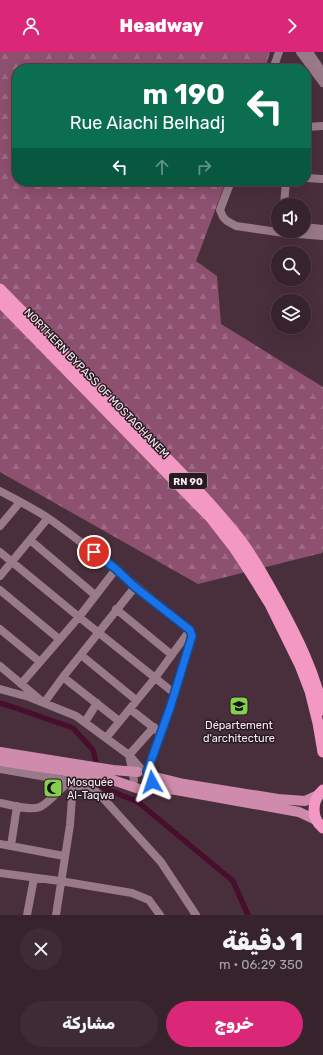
<!DOCTYPE html>
<html lang="ar">
<meta charset="utf-8">
<style>
:root{--surface:#37232c;--page:#3e2b34;--text:#f1f3f6;--muted:#aaa4a9;--line:#514048;--accent:#db2777}
body{margin:0;font-family:Rubik,Vazirmatn,sans-serif;background:var(--page);color:var(--text);direction:rtl;height:100vh;display:flex;flex-direction:column;font-size:15px;white-space:nowrap}
*{box-sizing:border-box;margin:0}
p{font-size:13px;color:var(--muted)}
.icon{flex:none;width:22px;height:22px;fill:none;stroke:currentColor;stroke-width:2;stroke-linecap:round;stroke-linejoin:round}
.map{position:relative;height:863px;overflow:hidden;direction:ltr}
.sheet{display:flex;flex-direction:column;background:var(--surface);flex:1}
.sheet>*{flex:none}
.hud{position:absolute;left:12px;top:12px;width:299px;height:122px;border-radius:16px;box-shadow:0 4px 16px #0002,0 0 0 1px var(--line);direction:rtl;background:#0b6e4f;color:#fff;overflow:hidden}
.fabs{position:absolute;left:271px;top:146px;display:grid;gap:8px}
.fabs a{display:grid;place-items:center;width:40px;height:40px;border-radius:50%;background:var(--surface);box-shadow:0 4px 16px #0002,0 0 0 1px var(--line);font-size:20px}
.pin{position:absolute;display:grid;place-items:center;width:34px;height:34px;color:#fff;margin:-17px;border:2px solid #fff;border-radius:50%;box-shadow:0 1px 4px #0007}
.me{position:absolute;width:44px;margin:-22px;rotate:355deg;stroke-linejoin:round;filter:drop-shadow(0 0 3px #0008)}
.turn{display:flex;align-items:center;gap:14px;height:84px;padding:0 20px;font-size:18px}
.turn .icon{width:52px;height:52px;stroke-width:2.5}
.turn b{display:block;font-size:28px;line-height:34px}
.lanes{display:flex;align-items:center;height:38px;padding:0 20px;background:#0003;justify-content:center;gap:20px;direction:ltr}
.lanes .off{opacity:.35}
.round{display:grid;place-items:center;flex:none;width:42px;height:42px;border-radius:21px;background:var(--page)}
.overview{display:flex;align-items:center;justify-content:space-between;height:68px;padding:0 20px}
h1{font-size:24px;font-weight:800;line-height:30px}
.button{display:flex;gap:8px;margin-top:auto;padding:8px 20px}
.button a{flex:1;height:46px;border-radius:24px;background:var(--accent);color:#fff;font-size:16px;font-weight:800;line-height:46px;text-align:center}
.button a+a{background:var(--page);color:var(--text)}
header{display:flex;justify-content:space-between;align-items:center;height:52px;padding:0 20px;background:var(--accent);color:#fff;font-size:18px;font-weight:800}
.map>svg:first-child{display:block}
.forest{fill:url(#forest-firs)}
.lines{fill:none;stroke-linecap:round;stroke-linejoin:round}
.canal{stroke:#470e2e;stroke-width:5.5}
.minor{stroke:#997a88;stroke-width:8}
.major{stroke:#cf8bab;stroke-width:10}
.highway{stroke:#f397c3;stroke-width:11}
.route-casing{stroke:#114b97;stroke-width:10}
.route{stroke:#1a73e8;stroke-width:7}
.labels{text-anchor:middle;stroke-width:3;stroke-linejoin:round;paint-order:stroke}
.shield{fill:#271b21;stroke:#bdadb4;stroke-width:1}
.shield-label{font-size:10px;font-weight:bold;fill:#fdebf3}
.street-label{font-size:11px;fill:#fdebf3;stroke:#271b21}
.poi-label{font-size:11px;fill:#fdebf3;stroke:#271b21}
</style>
<header><svg class="icon" aria-label="forward" viewBox="0 0 24 24"><path d="M9 5l7 7-7 7"/></svg>Headway<svg class="icon" aria-label="person" viewBox="0 0 24 24"><circle cx="12" cy="8" r="4"/><path d="M4 21q1-7 8-7t8 7"/></svg></header>
<div class="map">
<svg width="323" height="863" viewBox="0 0 323 863">
<defs>
<pattern id="forest-firs" width="22" height="20" patternUnits="userSpaceOnUse"><rect width="22" height="20" fill="#8e506f"/><path d="M5 1l3.5 6h-7zM16 11l3.5 6h-7z" fill="#9f6984"/></pattern>
</defs>
<rect width="100%" height="100%" fill="#492f3b"/>
<path class="forest" d="M0 0H270L265 17H17V129H226L196 209 217 224 221 272 323 335V499L322 501 198 532 0 420Z"/>
<g class="lines">
<path class="canal" d="M0 651 19 657 73 676 93 698 97 714
M97 731 106 737 138 750 233 829 248 863"/>
<path class="minor" d="M300 0 323 31
M309 0 323 21
M273 17 279 0
M306 75 323 74
M306 126 323 127
M231 129 220 158 223 165 227 169 236 174 284 181 323 184
M284 153 286 129
M304 175 323 177
M0 439C17 448 35 457 51 468 99 502 143 541 190 578L192 584 170 656 147 720
M0 474 20 450
M30 488 95 543
M0 500 79 565 174 641
M0 524 48 466
M0 538 59 587
M116 557 172 603
M0 577 40 610
M81 603 136 648
M0 614 44 651 63 625 135 535
M63 625 119 669
M21 632 79 565 116 517
M0 637 29 645 76 664 129 703 154 675
M130 657 158 679
M85 670 97 651
M106 686 155 626 190 578
M0 717 69 729
M134 728 129 703 143 719
M73 732 93 737 102 745 161 810 196 863
M0 751C12 753 29 759 40 755 49 751 67 731 75 723
M0 792 64 804
M11 794 17 754
M0 821 60 829 132 841 149 848 160 863
M27 863 34 826
M56 863 70 773 73 732 78 715"/>
<path class="major" d="M0 700 113 718 138 720
M0 709 104 725 139 737
M151 724 184 732 278 747 305 749 318 743
M147 736 176 738 299 760 316 768"/>
<path class="highway" d="M0 237C47 285 95 333 142 381 175 415 209 448 238 485 254 505 266 528 278 550 297 585 314 619 323 658
M0 250 211 466 235 497 252 523 270 552 300 613 310 639 318 671 323 700
M323 738C311 749 311 766 323 776"/>
</g>
<g class="lines">
<g class="route-casing">
<path id="route" d="M94 500 116 517 135 535 190 578 192 584 170 656 147 720 151 724 152 730"/>
</g>
<use href="#route" class="route"/>
</g>
<defs>
<g id="university-square" transform="scale(1)"><rect x="-9" y="-9" width="18" height="18" rx="4" fill="#86cf4c" stroke="#271b21"/><path d="M0-5L7-2L0 1L-7-2ZM-4 1L0 2.5L4 1V4Q0 6-4 4Z" fill="#111"/></g>
<g id="mosque-square" transform="scale(1)"><rect x="-9" y="-9" width="18" height="18" rx="4" fill="#86cf4c" stroke="#271b21"/><path d="M3.5-4.9A6 6 0 1 0 3.5 4.9A5 5 0 1 1 3.5-4.9Z" fill="#111"/></g>
</defs>
<g fill-rule="evenodd">
<use href="#university-square" x="239" y="654"/>
<use href="#mosque-square" x="53" y="736"/>
</g>
<g class="labels">
<rect class="shield" x="169" y="421" width="38" height="16" rx="3"/>
<g class="shield-label">
<text x="188" y="433">RN 90</text>
</g>
<g class="street-label">
<text transform="translate(97 331) rotate(46)" y="4">NORTHERN BYPASS OF MOSTAGHANEM</text>
</g>
<g class="poi-label">
<text x="239" y="677">Département<tspan x="239" dy="13">d'architecture</tspan></text>
<text x="67" y="734" text-anchor="start">Mosquée<tspan x="67" dy="13">Al-Taqwa</tspan></text>
</g>
</g>
</svg>
<div class="fabs">
<a><svg class="icon" aria-label="sound" viewBox="0 0 24 24"><path d="M4 9h4l5-4v14l-5-4H4zM17 9q2 3 0 6"/></svg></a>
<a><svg class="icon" aria-label="search" viewBox="0 0 24 24"><circle cx="10" cy="10" r="6"/><path d="M15 15l6 6"/></svg></a>
<a><svg class="icon" aria-label="layers" viewBox="0 0 24 24"><path d="M12 4l9 5-9 5-9-5zM3 14l9 5 9-5"/></svg></a>
</div>
<div class="pin" style="left:94px;top:500px;background:#d93025"><svg class="icon" aria-label="arrive" viewBox="0 0 24 24"><path d="M6 21V4h12l-3 4 3 4H6"/></svg></div>
<svg class="me" style="left:152px;top:730px" viewBox="-20 -20 40 40"><path d="M0-17L14 15 0 8-14 15z" fill="#1a73e8" stroke="#fff" stroke-width="4"/></svg>
<div class="hud">
<div class="turn"><svg class="icon" aria-label="left" viewBox="0 0 24 24"><path d="M17 20v-9H6M10 6l-5 5 5 5"/></svg><div><b>190 m</b>Rue Aiachi Belhadj</div></div>
<div class="lanes"><svg class="icon" aria-label="left" viewBox="0 0 24 24"><path d="M17 20v-9H6M10 6l-5 5 5 5"/></svg><svg class="icon off" aria-label="ahead" viewBox="0 0 24 24"><path d="M12 20V5M6 11l6-6 6 6"/></svg><svg class="icon off" aria-label="right" viewBox="0 0 24 24"><path d="M7 20v-9h11M14 6l5 5-5 5"/></svg></div>
</div>
</div>
<section class="sheet">
<div class="overview"><div><h1>1 دقيقة</h1><p>350 m · 06:29</p></div><a class="round"><svg class="icon" aria-label="close" viewBox="0 0 24 24"><path d="M6 6l12 12M18 6L6 18"/></svg></a></div>
<div class="button"><a>خروج</a><a>مشاركة</a></div>
</section>
